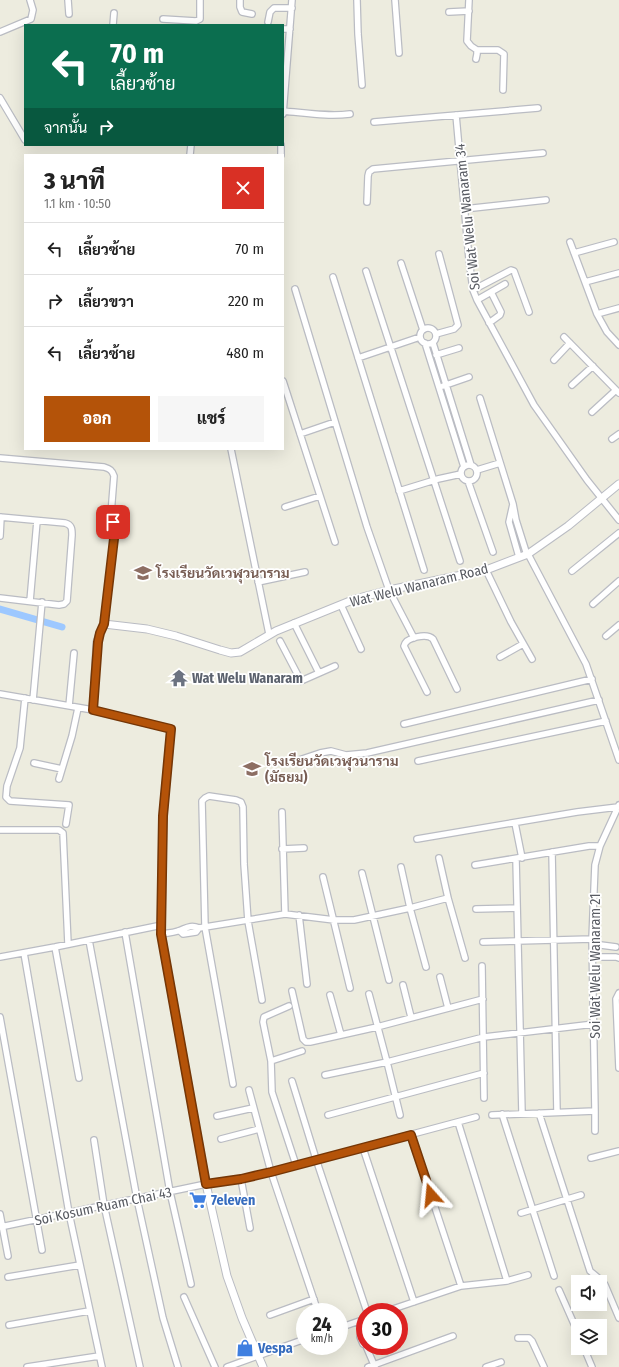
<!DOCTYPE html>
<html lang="th">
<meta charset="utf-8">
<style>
:root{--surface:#fff;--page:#f6f6f6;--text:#222;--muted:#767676;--line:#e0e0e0;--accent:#b45309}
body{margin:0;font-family:"Fira Sans Condensed",Sarabun,sans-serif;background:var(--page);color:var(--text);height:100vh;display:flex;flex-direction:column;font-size:15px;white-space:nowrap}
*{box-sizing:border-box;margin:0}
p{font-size:13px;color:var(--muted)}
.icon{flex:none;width:22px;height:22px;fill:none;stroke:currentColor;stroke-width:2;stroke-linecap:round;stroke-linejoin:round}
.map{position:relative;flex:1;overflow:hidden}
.side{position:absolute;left:24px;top:154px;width:260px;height:296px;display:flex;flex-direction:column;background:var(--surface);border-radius:0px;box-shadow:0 4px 16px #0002}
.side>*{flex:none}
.hud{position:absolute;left:24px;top:24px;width:260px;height:122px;border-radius:0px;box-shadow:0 4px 16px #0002;background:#0b6e4f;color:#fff;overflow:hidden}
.tools{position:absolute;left:571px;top:1275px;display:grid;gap:8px}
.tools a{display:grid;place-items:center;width:36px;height:36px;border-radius:0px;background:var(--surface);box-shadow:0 4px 16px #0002;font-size:20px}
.speed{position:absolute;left:296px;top:1303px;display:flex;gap:8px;font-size:20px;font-weight:700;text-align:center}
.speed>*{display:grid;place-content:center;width:52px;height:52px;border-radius:50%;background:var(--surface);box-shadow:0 4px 16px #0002;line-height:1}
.speed small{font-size:10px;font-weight:400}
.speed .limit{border:6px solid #d22;background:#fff;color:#111}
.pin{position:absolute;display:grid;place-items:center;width:34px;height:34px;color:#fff;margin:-17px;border-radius:8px;box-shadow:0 2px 6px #0006}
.me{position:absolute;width:44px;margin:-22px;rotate:342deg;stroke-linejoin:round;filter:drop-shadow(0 0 3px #0008)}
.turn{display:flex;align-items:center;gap:14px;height:84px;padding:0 20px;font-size:18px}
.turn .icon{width:52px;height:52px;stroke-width:2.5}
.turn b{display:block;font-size:28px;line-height:34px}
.then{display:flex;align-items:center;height:38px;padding:0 20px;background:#0003;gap:8px;font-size:15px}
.round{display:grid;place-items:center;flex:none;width:42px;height:42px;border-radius:0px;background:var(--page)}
.summary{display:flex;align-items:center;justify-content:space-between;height:68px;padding:0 20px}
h1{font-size:24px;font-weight:800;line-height:30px}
.button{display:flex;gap:8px;margin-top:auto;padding:8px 20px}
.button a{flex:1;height:46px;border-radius:0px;background:var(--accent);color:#fff;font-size:16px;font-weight:800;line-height:46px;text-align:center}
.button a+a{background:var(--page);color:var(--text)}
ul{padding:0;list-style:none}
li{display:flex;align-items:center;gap:12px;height:52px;padding:0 20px;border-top:1px solid var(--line)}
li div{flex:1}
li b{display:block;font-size:15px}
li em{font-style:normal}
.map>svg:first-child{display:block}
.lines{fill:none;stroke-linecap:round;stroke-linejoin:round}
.canal{stroke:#9dc8ff;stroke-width:7}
.minor-casing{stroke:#babcc3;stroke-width:8}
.tertiary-casing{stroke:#babcc3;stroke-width:9}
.minor{stroke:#fff;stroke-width:5.5}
.tertiary{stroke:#fff;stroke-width:7}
.route-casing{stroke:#753606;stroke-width:10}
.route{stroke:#b45309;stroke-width:7}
.labels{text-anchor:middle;stroke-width:3.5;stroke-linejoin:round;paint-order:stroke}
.street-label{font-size:14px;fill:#585b62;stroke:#fff}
.education-label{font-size:14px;font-weight:bold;fill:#785e54;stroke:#fff;text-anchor:start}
.worship-label{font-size:14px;font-weight:bold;fill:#5b616d;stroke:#fff;text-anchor:start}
.shop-label{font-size:14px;font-weight:bold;fill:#366cbe;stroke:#fff;text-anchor:start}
</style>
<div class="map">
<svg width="619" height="1367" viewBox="0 0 619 1367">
<rect width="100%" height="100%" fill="#edecdf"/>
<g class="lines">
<path class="canal" d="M0 609 62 627"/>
<g class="minor-casing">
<path id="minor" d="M68 0 69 14
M240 0V7L242 12 252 14
M357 0 358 34 362 85
M395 0 399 53
M469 0 467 41 471 46 477 50V54L476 59
M449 12 469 11
M163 19 196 21 200 19V0
M268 22 270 12 274 8H292
M113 25 114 13
M283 29H290
M0 32 31 19 33 10 30 0
M477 50H498L504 54 503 90
M0 98 25 140
M283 111C306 113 328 117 350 114
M283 114 292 0
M456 115 469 259 473 290 477 300 534 405 587 480 619 520
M374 122 538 108
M190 155 191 145
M281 155V145
M367 202 368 176 369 172 373 169 543 153
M464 209 546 200
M570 242 597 314 607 332 619 345
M574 253 614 242
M401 263 423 330
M366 271 460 561
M333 277 424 570
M585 282 619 273
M295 289 367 527 389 590 414 638
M473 290 511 270 514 271 529 312
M477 300 505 284
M597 314 619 308
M489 323 500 315 501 312 491 292
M420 336a8 8 0 1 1 16 0a8 8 0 1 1-16 0Z
M436 334 454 329 458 325 439 254
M564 337 619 393
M425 343 464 467
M433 343 471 465
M436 355 459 348
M358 358 420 337
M554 360 570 343
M283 381 335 542
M572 385 593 366
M443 386 469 377
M480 398 513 504
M592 412 616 390
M300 434 335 422
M612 439 619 434
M231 449 269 634
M0 458 104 467C110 469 112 470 114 476L111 514 115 530 104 624
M461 473a8 8 0 1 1 16 0a8 8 0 1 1-16 0Z
M477 470 500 463
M468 481 493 552
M399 491 438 479 461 474
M285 507 320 496
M0 517 65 523C72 525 72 529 72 535L67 601 64 604 59 605 0 598
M0 536 1 517
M528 554 586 664 619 760
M519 557 509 522 513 504 516 520 527 555
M486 570 511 622 532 659
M572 571 619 533
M258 582 305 572
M30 601 37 521
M593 604 619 581
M341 605 361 649
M294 623 319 673
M606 636 619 625
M280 641 301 681 335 666
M500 657 523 644
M427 692 404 646C406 637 427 633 433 639L457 689
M0 694 93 710
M25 698 20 748 7 786 6 797 10 801 69 805 66 824
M33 700 42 602
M69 706 74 653
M404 724 592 679
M299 760 320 753 331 751 346 755 367 753 599 700
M418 761 606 721
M34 763 62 769 72 736 78 708
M59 779 62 769
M282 812 285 914
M515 823 522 858
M0 830H59L63 833 68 944
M417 839 577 812 618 807
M282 849 304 848
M552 852 557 1112
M516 859 522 1113
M475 865 589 846H600
M401 867 410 908 426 967
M362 873 389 980
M323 877 350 988
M448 898 465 958
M476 909 517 908
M299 915 307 984
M180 931 183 934 196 932 199 928
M125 932 170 1192 191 1284
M161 934C167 933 172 933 178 931 185 929 190 924 199 928L285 914 334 920H354L410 908 448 898 439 858
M89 940 137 1199 163 1318 178 1367
M483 942 592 939
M593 944 616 947
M55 947 79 1078
M24 953 69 1213 102 1367
M0 957 55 947 162 925
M593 957H616L619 958
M482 966 484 1098
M440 977 448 1008
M403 985 411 1017
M292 991 303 1039 306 1042H310L377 1027 483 999
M619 993 616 999 619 1068
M369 994 387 1062 400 1115
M330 995 341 1035
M289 1006 264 1017 263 1022 271 1061 272 1092 296 1165
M0 1017 42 1250
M271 1061 302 1051
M325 1075 387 1062 484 1037 594 1024
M292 1081 316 1159 367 1312
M233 1084 205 927 202 801 205 798 209 796 236 800 241 802 243 807 244 864 248 921 262 1000
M249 1090 271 1172 318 1312
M539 1113 590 1271 602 1281 605 1285 619 1318
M502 1114 554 1276
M328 1115 484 1073
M492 1115 595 1111
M217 1116 253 1108
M458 1122 507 1281
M595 1131V1111L592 939 595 865 600 846 619 805
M411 1135 461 1286
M221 1139 259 1129
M94 1140 104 1205 140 1367
M363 1148 414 1302
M591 1158 619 1151
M241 1179 250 1228
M521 1213 581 1195
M0 1214 8 1256
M0 1227 206 1184 241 1179 271 1172 476 1117
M8 1277 80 1265
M559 1290 578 1333
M184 1297 215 1367
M384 1312 461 1286 507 1281 528 1275
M270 1315 314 1299
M359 1322 362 1332 360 1337 363 1344 365 1345
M9 1325 89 1311
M339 1328 365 1319
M518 1338H529L532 1341 544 1367
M366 1346 375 1367
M584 1348 592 1367
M27 1367 99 1356
M227 1367 305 1339
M368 1367 453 1336
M486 1367 501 1362"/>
</g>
<g class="tertiary-casing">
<path id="tertiary" d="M263 1367 242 1318 227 1276 206 1184 161 934 163 816 171 729 93 710 97 642 100 633 104 624 147 629 176 636 220 650 231 653 240 652 276 631 355 599 389 590 486 570 528 554 568 526 619 484"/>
</g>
<use href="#minor" class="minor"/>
<use href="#tertiary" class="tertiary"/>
</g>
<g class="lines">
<g class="route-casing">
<path id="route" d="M113 522 115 530 104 624 100 633 98 642 93 710 171 729 163 816 161 934 206 1184 241 1179 271 1172 411 1135 431 1195"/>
</g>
<use href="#route" class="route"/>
</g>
<defs>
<g id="school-bare" transform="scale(1.38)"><path d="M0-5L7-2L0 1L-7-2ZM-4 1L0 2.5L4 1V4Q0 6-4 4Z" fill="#8d6e63" stroke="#fff" stroke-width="2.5" paint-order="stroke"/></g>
<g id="temple-bare" transform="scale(1.38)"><path d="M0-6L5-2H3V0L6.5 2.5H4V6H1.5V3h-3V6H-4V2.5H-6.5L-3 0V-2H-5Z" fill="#6b7280" stroke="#fff" stroke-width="2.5" paint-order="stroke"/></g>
<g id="supermarket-bare" transform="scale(1.38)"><path d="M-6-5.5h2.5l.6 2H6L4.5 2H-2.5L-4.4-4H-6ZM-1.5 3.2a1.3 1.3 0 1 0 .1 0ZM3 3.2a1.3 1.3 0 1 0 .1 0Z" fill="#3f7fe0" stroke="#fff" stroke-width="2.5" paint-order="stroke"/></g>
<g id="shop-bare" transform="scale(1.38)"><path d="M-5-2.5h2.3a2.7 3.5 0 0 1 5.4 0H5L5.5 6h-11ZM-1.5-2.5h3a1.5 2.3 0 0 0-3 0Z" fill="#3f7fe0" stroke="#fff" stroke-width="2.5" paint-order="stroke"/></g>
</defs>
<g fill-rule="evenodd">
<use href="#school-bare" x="143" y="573"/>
<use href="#temple-bare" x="179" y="678"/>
<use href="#school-bare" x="252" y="769"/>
<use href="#supermarket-bare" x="198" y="1200"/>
<use href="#shop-bare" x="245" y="1348"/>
</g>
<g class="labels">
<g class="street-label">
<text transform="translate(467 217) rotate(-96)" y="5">Soi Wat Welu Wanaram 34</text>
<text transform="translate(419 585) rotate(-14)" y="5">Wat Welu Wanaram Road</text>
<text transform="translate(595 966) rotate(-90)" y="5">Soi Wat Welu Wanaram 21</text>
<text transform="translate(103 1206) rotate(-12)" y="5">Soi Kosum Ruam Chai 43</text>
</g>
<g class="education-label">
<text x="156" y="578">โรงเรียนวัดเวฬุวนาราม</text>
<text x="265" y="766">โรงเรียนวัดเวฬุวนาราม<tspan x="265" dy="16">(มัธยม)</tspan></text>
</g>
<g class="worship-label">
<text x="192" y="683">Wat Welu Wanaram</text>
</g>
<g class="shop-label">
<text x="211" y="1205">7eleven</text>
<text x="258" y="1353">Vespa</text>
</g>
</g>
</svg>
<div class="tools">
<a><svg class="icon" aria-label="sound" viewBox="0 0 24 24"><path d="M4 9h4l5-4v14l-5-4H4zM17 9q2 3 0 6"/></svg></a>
<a><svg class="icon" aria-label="layers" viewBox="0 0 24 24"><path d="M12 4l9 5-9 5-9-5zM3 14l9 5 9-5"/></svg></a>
</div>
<div class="speed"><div>24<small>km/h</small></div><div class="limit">30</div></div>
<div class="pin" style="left:113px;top:522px;background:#d93025"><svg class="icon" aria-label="arrive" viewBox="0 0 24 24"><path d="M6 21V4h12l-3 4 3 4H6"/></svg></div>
<svg class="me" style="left:431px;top:1195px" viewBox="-20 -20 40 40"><path d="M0-17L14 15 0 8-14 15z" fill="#b45309" stroke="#fff" stroke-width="4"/></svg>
<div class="hud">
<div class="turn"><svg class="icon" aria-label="left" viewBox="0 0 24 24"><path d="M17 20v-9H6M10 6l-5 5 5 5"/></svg><div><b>70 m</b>เลี้ยวซ้าย</div></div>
<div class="then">จากนั้น<svg class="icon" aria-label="right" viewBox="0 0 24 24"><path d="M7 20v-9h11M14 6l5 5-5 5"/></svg></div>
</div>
<section class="side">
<div class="summary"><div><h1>3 นาที</h1><p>1.1 km · 10:50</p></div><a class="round" style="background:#d93025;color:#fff"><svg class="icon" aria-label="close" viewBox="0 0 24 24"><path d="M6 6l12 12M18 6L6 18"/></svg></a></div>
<ul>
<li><svg class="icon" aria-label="left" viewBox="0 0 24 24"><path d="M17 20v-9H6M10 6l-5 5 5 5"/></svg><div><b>เลี้ยวซ้าย</b></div><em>70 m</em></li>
<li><svg class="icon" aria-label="right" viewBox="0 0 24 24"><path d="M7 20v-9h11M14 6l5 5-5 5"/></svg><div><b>เลี้ยวขวา</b></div><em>220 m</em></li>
<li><svg class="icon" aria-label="left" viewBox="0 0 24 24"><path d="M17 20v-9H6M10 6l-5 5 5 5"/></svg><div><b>เลี้ยวซ้าย</b></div><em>480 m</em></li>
</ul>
<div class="button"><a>ออก</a><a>แชร์</a></div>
</section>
</div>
